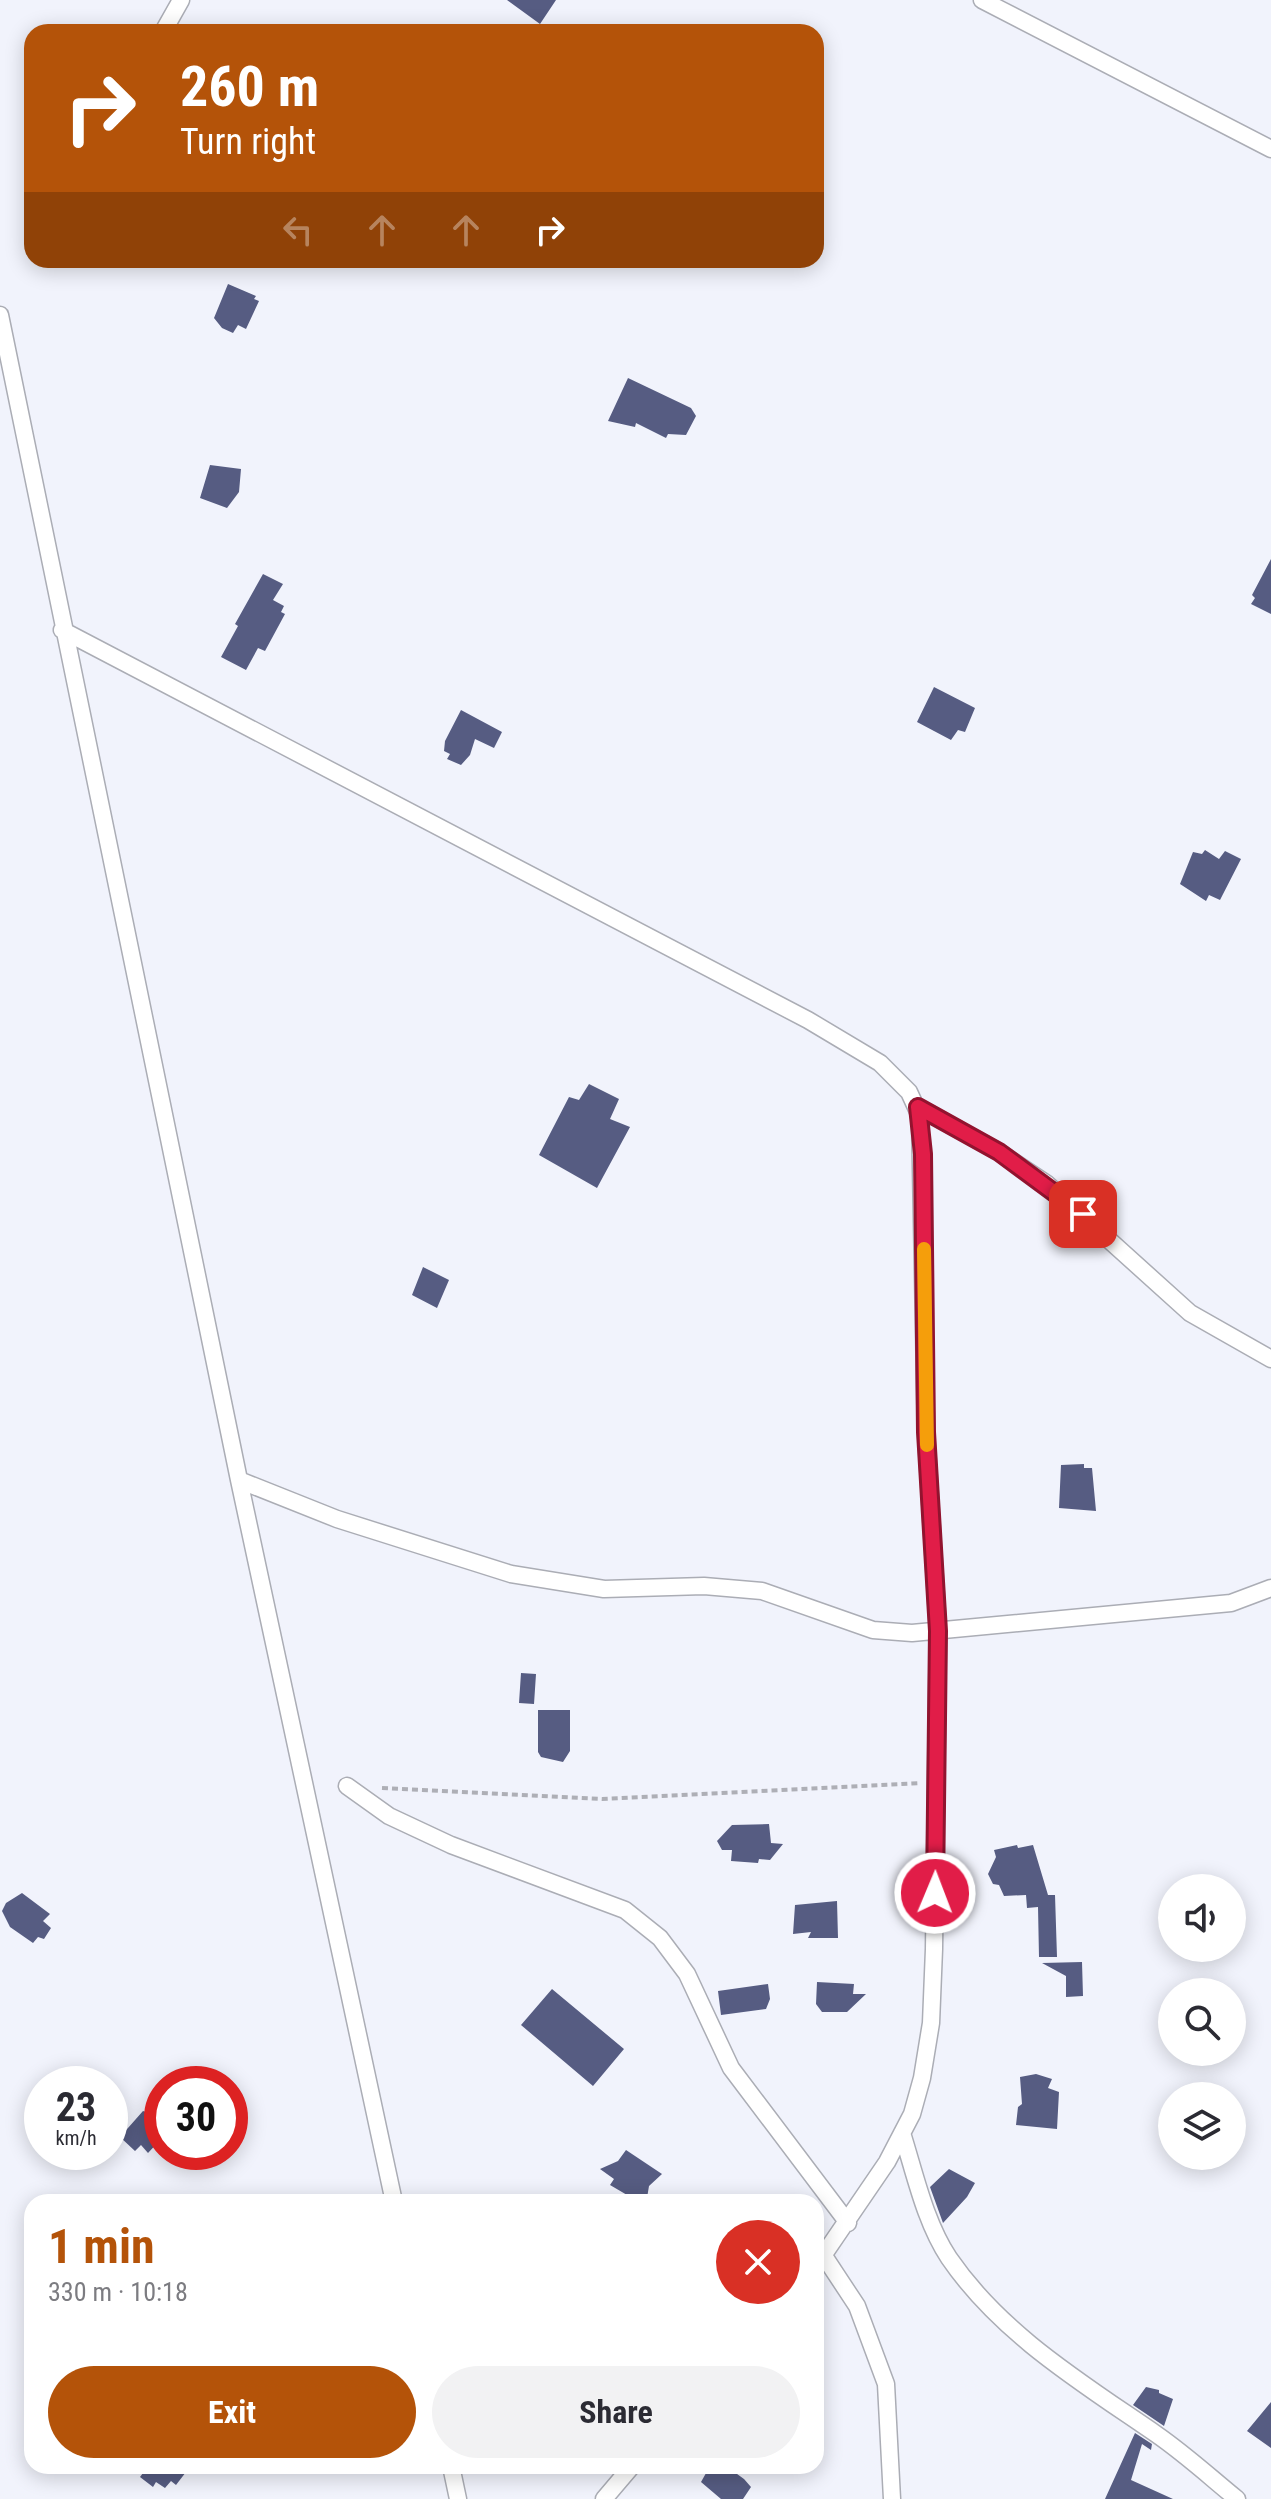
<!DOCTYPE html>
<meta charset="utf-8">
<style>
:root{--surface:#fff;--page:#f2f2f3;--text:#2b2b33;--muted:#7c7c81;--accent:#b45309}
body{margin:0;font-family:"Roboto Condensed",sans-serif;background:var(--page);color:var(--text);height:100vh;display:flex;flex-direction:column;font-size:30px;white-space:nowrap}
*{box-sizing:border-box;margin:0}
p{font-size:26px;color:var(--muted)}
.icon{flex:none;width:44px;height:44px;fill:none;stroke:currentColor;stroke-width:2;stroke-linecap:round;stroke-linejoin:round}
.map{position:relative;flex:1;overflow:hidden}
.drawer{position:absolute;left:24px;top:2194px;width:800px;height:280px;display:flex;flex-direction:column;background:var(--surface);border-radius:24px;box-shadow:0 4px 20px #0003}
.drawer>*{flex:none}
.banner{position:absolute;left:24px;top:24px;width:800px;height:244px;border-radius:24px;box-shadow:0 4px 20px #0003;background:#b45309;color:#fff;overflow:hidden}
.tools{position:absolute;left:1158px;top:1874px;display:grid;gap:16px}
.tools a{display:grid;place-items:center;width:88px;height:88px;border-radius:50%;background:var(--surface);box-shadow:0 4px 20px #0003;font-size:40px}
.speed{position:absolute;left:24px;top:2066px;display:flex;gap:16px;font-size:40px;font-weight:700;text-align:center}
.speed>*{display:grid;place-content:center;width:104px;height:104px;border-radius:50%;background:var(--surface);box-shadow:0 4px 20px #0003;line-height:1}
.speed small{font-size:20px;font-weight:400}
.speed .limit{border:12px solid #d22;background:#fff;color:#111}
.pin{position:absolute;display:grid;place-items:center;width:68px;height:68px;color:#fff;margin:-34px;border-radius:16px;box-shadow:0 4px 12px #0006}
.me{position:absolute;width:88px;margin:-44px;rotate:1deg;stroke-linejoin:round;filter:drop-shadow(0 0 6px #0008)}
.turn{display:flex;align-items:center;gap:28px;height:168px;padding:0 24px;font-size:36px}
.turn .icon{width:104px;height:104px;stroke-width:2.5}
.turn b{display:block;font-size:56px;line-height:68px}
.lanes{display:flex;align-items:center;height:76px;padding:0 24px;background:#0003;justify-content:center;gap:40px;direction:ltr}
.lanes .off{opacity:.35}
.round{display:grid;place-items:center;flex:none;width:84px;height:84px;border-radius:42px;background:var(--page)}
.headline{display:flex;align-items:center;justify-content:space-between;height:136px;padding:0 24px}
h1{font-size:48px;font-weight:700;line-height:60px;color:var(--accent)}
.primary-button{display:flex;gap:16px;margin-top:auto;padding:16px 24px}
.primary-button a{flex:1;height:92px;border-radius:48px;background:var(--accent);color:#fff;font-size:32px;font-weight:700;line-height:92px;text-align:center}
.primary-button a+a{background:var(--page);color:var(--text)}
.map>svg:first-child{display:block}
.building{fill:#565c82}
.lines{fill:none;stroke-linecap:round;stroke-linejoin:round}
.street-casing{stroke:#abadb5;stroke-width:19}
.path{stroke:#aeafb6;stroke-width:4;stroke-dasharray:6 4;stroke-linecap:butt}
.street{stroke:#fff;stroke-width:16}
.route-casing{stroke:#92132f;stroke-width:20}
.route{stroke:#e11d48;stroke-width:14}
.slow{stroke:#f59e0b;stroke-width:14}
</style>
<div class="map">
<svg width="1271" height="2499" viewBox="0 0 1271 2499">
<rect width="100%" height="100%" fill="#f1f3fc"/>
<path class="building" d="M507 0H556L540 24Z
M228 284 256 296 254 299 259 301 246 329 238 325 233 333 222 328 214 318Z
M628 378 691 408 696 416 686 435 668 434 666 438 636 423 635 427 608 421Z
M210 465 241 469 239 492 227 508 200 498Z
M1271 559V614L1251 604 1255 598 1252 595Z
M263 574 283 584 273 600 284 606 281 612 285 614 265 651 258 648 246 670 221 657 238 626 235 624Z
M934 687 975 708 965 732 958 730 951 740 917 722Z
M461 710 502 732 494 748 475 739 470 755 461 765 447 759 450 754 444 751 445 741Z
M1205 850 1219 859 1225 851 1241 859 1220 900 1209 895 1206 901 1180 884 1193 852 1202 854Z
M589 1084 619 1099 610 1119 630 1127 597 1188 539 1155 569 1097 579 1100Z
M423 1267 449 1280 437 1308 412 1295Z
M1084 1464V1468H1092L1096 1511 1059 1508 1061 1465Z
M521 1673 536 1674 534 1704 519 1703Z
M538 1710H570V1751L563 1762 541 1757 538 1752Z
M769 1824 771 1843 783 1844 770 1860 759 1859 758 1863 731 1861 732 1850H722L717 1841 732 1825Z
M1017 1845 1018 1848 1033 1845 1048 1895H1055L1057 1957H1039L1038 1907 1027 1908 1026 1895 1004 1896 999 1885 993 1884 988 1874 996 1857 994 1850Z
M22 1893 50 1914 43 1921 51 1928 44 1939 38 1937 33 1943 10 1927 2 1911 6 1903Z
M837 1901 838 1938H808L811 1932 793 1934 795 1905Z
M1082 1962 1083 1996 1066 1997V1976L1042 1963Z
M817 1982 854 1984 853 1994H866L847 2012H822L816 2004Z
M768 1984 770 1999 766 2009 721 2015 718 1991Z
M552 1989 624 2049 593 2086 521 2025Z
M1036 2074 1052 2079 1048 2088 1059 2092 1057 2129 1016 2125 1018 2107 1022 2104 1020 2077Z
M162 2097V2138L148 2153 141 2145 135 2151 120 2137 143 2111 149 2113Z
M626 2150 662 2174 649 2186 647 2198 639 2202 610 2185 614 2179 600 2169 618 2161Z
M949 2169 975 2183 967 2197 943 2223 930 2187Z
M1146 2387 1159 2390V2393L1173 2399 1164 2426 1133 2405Z
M1271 2402V2448L1247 2431Z
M1135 2433 1152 2444 1151 2450 1142 2444 1131 2480 1173 2499H1105Z
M134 2466H182L186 2472 176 2485 171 2481 165 2488 156 2482 153 2487 140 2477 143 2473Z
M710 2466H726L744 2479 751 2487 743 2499H721L701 2482Z"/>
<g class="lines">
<g class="street-casing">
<path id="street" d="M982 0 1271 149
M163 32 181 0
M0 315 239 1480 394 2202
M62 630 808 1020 880 1063 909 1092 920 1116 926 1432 938 1631 934 1949 931 2023 922 2078 912 2114 887 2162 816 2266
M918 1107 999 1152 1047 1184 1190 1313 1271 1359
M239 1480 337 1519 511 1574 604 1589 704 1586 762 1591 873 1630 912 1633 1231 1603 1271 1588
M347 1786 389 1816 451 1845 625 1910 660 1938 687 1974 731 2068 848 2223
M902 2133C915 2174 925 2222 949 2258 1001 2334 1082 2383 1156 2434 1185 2454 1210 2477 1237 2499
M824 2256 857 2306 886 2384 892 2499
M451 2466 458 2499
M604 2499 632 2466"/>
</g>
<path class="path" d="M382 1788 602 1799 920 1783"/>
<use href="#street" class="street"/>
</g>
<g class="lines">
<g class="route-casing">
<path id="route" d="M935 1893 938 1631 926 1432 923 1154 918 1107 999 1152 1083 1214"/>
</g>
<use href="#route" class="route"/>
<path class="slow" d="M924 1249 927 1445"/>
</g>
</svg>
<div class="tools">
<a><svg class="icon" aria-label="sound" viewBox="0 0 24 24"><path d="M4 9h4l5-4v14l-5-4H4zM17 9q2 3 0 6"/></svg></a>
<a><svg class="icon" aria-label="search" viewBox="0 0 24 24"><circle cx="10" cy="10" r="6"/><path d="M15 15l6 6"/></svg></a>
<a><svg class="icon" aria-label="layers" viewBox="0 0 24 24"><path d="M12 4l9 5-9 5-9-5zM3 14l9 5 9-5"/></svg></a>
</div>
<div class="speed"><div>23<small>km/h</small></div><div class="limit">30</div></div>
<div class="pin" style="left:1083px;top:1214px;background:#d93025"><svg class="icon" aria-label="arrive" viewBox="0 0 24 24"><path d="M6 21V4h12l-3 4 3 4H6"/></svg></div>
<svg class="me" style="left:935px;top:1893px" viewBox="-20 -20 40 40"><circle r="17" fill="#e11d48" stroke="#fff" stroke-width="3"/><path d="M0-11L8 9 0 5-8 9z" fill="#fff"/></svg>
<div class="banner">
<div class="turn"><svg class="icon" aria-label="right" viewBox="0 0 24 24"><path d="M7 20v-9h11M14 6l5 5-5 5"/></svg><div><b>260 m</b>Turn right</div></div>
<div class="lanes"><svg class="icon off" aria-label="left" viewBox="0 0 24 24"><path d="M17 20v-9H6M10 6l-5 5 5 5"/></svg><svg class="icon off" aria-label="ahead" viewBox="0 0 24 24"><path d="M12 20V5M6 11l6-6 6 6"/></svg><svg class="icon off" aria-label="ahead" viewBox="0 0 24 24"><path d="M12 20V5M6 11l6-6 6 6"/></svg><svg class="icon" aria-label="right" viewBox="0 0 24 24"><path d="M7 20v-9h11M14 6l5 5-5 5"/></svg></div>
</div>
<section class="drawer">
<div class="headline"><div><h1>1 min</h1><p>330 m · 10:18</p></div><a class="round" style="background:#d93025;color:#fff"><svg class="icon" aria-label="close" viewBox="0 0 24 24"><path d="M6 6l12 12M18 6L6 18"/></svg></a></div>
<div class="primary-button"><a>Exit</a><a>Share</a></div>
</section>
</div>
